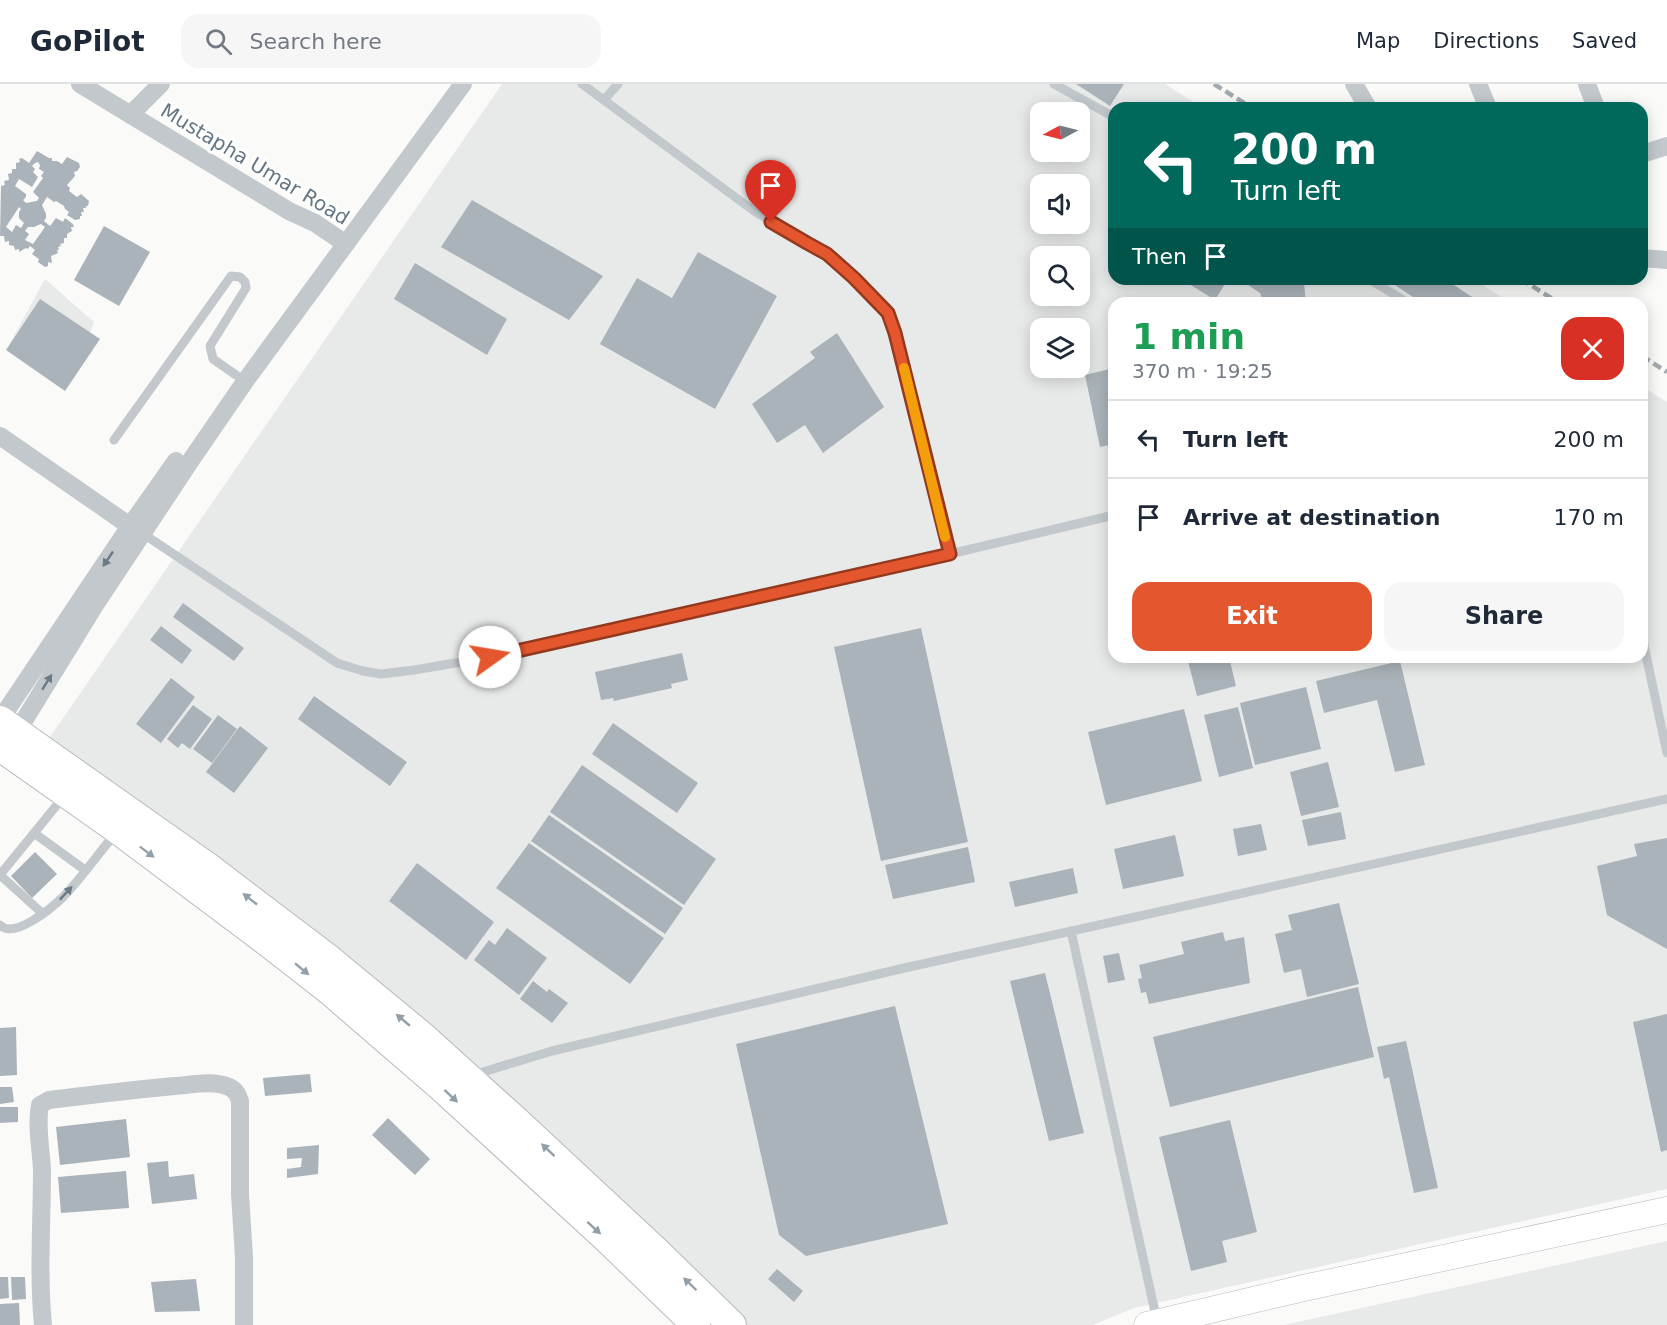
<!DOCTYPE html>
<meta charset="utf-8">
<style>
:root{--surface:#fff;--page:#f6f6f7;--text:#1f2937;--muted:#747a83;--line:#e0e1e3;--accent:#e4572e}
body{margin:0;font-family:"DejaVu Sans",sans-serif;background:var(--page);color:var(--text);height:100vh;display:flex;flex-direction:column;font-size:22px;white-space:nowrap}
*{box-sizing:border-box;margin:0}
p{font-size:20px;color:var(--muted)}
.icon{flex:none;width:33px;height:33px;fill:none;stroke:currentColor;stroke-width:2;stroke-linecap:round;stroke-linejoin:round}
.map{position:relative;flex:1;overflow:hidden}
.side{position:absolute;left:1108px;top:213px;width:540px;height:366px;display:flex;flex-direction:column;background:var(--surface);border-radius:18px;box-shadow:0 3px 15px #0003}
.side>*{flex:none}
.top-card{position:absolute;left:1108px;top:18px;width:540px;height:183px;border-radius:18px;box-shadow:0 3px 15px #0003;background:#00695c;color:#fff;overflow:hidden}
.needle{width:39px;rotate:263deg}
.buttons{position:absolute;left:1030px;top:18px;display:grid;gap:12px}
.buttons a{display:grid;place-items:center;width:60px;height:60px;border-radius:12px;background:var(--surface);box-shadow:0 3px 15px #0003;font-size:30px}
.pin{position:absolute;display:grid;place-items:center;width:51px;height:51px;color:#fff;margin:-62px -26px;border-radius:50% 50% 50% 0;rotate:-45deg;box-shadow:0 0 6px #0007}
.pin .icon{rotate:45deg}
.me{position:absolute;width:66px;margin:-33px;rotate:77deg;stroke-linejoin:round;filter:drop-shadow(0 0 4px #0008)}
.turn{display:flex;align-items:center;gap:21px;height:126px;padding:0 24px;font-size:27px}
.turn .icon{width:78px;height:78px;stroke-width:2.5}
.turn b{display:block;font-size:42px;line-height:51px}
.then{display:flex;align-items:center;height:57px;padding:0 24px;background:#0003;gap:12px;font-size:22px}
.round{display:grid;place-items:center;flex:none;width:63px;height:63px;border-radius:18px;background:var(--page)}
.headline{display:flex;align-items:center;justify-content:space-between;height:102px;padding:0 24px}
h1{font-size:36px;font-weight:800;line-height:45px;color:#1e9e55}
.action{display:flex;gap:12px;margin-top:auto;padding:12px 24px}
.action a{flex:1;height:69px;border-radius:18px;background:var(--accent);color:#fff;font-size:24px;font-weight:800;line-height:69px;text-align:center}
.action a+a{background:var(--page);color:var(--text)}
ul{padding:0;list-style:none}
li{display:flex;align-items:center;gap:18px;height:78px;padding:0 24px;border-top:2px solid var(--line)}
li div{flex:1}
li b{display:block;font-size:22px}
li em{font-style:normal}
header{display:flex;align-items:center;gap:36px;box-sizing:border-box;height:84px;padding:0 30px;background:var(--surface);border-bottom:2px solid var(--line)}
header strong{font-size:28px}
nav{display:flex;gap:33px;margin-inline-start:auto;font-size:21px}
.search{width:420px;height:54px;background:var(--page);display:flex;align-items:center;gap:15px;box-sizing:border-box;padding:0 21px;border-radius:18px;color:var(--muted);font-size:22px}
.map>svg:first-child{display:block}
.built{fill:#e8e9e9;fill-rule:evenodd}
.building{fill:#aab3b9;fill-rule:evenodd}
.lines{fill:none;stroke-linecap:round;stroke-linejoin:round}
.secondary-casing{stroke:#b3babf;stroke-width:27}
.primary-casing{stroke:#b5babe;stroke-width:30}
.service{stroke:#c3c8cc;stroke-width:9}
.minor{stroke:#c3c8cc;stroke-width:18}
.secondary{stroke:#fff;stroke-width:26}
.primary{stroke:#fff;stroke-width:28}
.rail{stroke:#a2aab0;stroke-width:4.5;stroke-dasharray:9 4.5;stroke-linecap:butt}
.oneway{fill:#6a7a87}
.oneway2{fill:#939fa8}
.route-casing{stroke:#94391e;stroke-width:15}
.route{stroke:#e4572e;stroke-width:10}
.slow{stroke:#f59e0b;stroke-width:10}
.labels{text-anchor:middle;stroke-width:6;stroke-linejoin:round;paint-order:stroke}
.street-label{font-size:20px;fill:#657683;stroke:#fff}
</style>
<header>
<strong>GoPilot</strong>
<div class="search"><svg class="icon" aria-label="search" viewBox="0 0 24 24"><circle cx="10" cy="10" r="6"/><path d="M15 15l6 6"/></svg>Search here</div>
<nav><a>Map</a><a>Directions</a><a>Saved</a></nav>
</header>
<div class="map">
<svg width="1667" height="1241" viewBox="0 0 1667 1241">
<rect width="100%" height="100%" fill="#fafaf8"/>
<path class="built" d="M502 0H1165L1203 24H1114V195H1473L1511 219H1114V573H1642L1643 303 1667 318V1105L1134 1224 1093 1241H719L43 663ZM1041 28H1080V68H1041ZM1041 100H1080V140H1041ZM1041 172H1080V212H1041ZM1041 244H1080V284H1041Z
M45 195 94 238 69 301 10 259Z
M1667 1157V1241H1284Z"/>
<path class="building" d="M1076 0H1124L1110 22Z
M37 67 49 74H52V77H57L62 80 67 73 79 79 80 83 77 87 74 88 75 92 67 101 70 104 69 107 77 113 81 110 89 117 88 122H86V124H83L84 128H81L82 132H80V135L75 136 67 131 69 128 65 125 64 122 56 117 54 118 47 113 42 121 46 130V134L44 137 50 142 56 134 63 138 65 134 73 140 74 143H71L72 147 67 150V154H64V159L60 160 61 162 58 163 59 166H57L58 169 51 172 52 179 48 178V182L45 183 38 178 39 175 32 170 35 166 30 162 28 165 26 164 19 168V165L15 166 14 162 9 161V157L5 158 4 152H0L1 102 5 101 4 97 9 96 8 90 12 89V85H16V79L20 78 19 75 22 74 29 79ZM38 78 40 81 39 85 44 88 41 92 43 94 33 108 39 114 37 117 26 119 23 116 26 113V110L15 102 19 95 32 103 38 93 33 88 35 85 32 82 35 79ZM19 123 21 125 19 128V134L24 139 21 144 16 141 12 148 6 143ZM41 140 45 143 33 160 25 156 29 150 25 147 28 143H34Z
M472 116 603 192 569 236 441 163Z
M104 142 150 168 119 222 74 196Z
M698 168 777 212 715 325 600 260 637 194 672 214Z
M415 179 507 235 487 271 394 215Z
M1181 195H1228L1215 216Z
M1239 195H1300L1304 199 1306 219H1264L1260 209Z
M1399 195H1445L1481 219H1422L1395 201Z
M40 215 100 255 65 307 6 266Z
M837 249 884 323 823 369 805 341 777 359 752 320 815 274 810 268Z
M1114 284V360L1100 363 1085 291Z
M183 519 244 564 234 577 173 533Z
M161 542 192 566 182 580 150 556Z
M921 544 968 758 881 777 834 563Z
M682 569 688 596 671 600 672 604 614 617 613 614 601 616 595 588Z
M1187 573H1229L1236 602 1197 612Z
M1400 577 1425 681 1395 688 1377 616 1324 629 1316 597Z
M171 594 195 613 161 659 136 640Z
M1306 603 1321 665 1255 681 1240 619Z
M314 612 407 678 390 702 298 635Z
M193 621 212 635 190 665 182 659 178 664 167 655Z
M1238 623 1253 684 1219 693 1204 631Z
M1184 625 1202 697 1106 721 1088 648Z
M218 631 237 645 212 679 193 665Z
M613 639 698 699 677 729 592 670Z
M240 642 268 664 234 709 206 688Z
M1328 678 1339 723 1301 732 1290 688Z
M582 681 716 775 684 821 550 728Z
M1341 728 1346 755 1308 762 1302 736Z
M549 731 683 824 665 850 531 757Z
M1261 740 1267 766 1238 772 1233 745Z
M1175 751 1184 792 1123 805 1114 765Z
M1667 754V865L1607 831 1597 782 1637 772 1634 760Z
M529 759 664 854 630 900 496 804Z
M968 763 975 798 893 815 885 781Z
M35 768 57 790 32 814 11 792Z
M417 779 494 838 466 876 389 817Z
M1073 784 1078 809 1015 823 1009 798Z
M1339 819 1359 900 1307 913 1301 885 1284 889 1275 850 1292 846 1288 831Z
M507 844 547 874 519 911 474 876 489 856 495 861Z
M1223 848 1225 857 1244 853 1250 899 1149 920 1146 908 1141 909 1138 895 1142 894 1139 881 1184 870 1181 858Z
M1119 869 1125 896 1108 899 1103 872Z
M1045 889 1084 1049 1049 1057 1010 897Z
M533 897 547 908 549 905 568 919 552 939 520 915Z
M1358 903 1374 973 1170 1023 1153 953Z
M895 922 948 1140 806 1172 779 1151 736 960Z
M1667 930V1066L1661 1068 1633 938Z
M16 943 17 991 0 992V944Z
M1406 957 1438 1104 1414 1109 1389 993 1384 995 1377 963Z
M310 990 312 1008 265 1012 263 994Z
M0 1003H12L14 1018 0 1020Z
M0 1023H18V1038L0 1039Z
M388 1034 430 1075 415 1091 372 1051Z
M126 1035 130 1073 60 1081 56 1043Z
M1230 1036 1257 1148 1222 1157 1227 1178 1191 1187 1159 1053Z
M319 1061 318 1090 287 1094V1085L301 1083 302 1074 287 1075V1064Z
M168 1077 169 1093 194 1090 197 1115 152 1120 147 1079Z
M126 1087 129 1124 61 1129 58 1093Z
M777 1185 803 1207 794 1218 768 1195Z
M0 1193H8L9 1214 0 1215Z
M11 1193H25L26 1215 12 1216Z
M196 1195 200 1227 155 1228 151 1198Z
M19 1219 20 1241H0V1220Z"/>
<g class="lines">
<g class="secondary-casing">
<path id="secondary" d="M1147 1241 1308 1203 1667 1126"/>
</g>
<g class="primary-casing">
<path id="primary" d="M0 636 208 783 329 875 421 951 513 1034 656 1167 732 1241
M0 663 118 746 266 857 330 907 441 1003 606 1154 696 1241"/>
</g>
<path class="service" d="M582 0 754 127 807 159 827 170 854 194 888 229 895 249 950 470
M1054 0 1114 33
M604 16 618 0
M1369 195 1408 219
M114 356 231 192 240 193 245 198 246 204 210 262 213 275 236 291
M142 449 337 579 363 587 381 590 414 586 491 573 950 470 1114 431
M1642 552 1667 669
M34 749 85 786
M0 791 65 711
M0 791 42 829
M0 841C14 856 53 823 64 812 82 793 98 770 115 750
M1071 847 1157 1237
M473 991 552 967 900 885 1667 715"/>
<path class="minor" d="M80 0 289 127 315 139 346 160
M1354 0 1368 24
M1478 0 1488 24
M1587 0 1596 24
M130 31 161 0
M1642 70 1667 62
M1642 174 1667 176
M0 352 130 442
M0 636 130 442 176 377
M12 656 95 521 191 376 246 296 463 0
M43 1241C38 1190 42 1138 42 1086 41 1065 36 1042 40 1021L49 1016C90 1011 132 1006 174 1002 191 1001 213 996 229 1003 236 1006 238 1011 240 1017V1110L244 1173V1241"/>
<use href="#secondary" class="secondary"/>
<use href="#primary" class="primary"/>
<path class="rail" d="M1214 0 1252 24
M1521 195 1559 219
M1642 272 1667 288"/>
</g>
<defs><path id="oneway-solid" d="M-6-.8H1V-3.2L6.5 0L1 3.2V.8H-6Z" transform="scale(1.5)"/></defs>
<g class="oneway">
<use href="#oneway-solid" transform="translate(108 475) rotate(124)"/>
<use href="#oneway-solid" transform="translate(47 598) rotate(-58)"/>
<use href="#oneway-solid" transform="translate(66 809) rotate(-47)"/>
</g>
<g class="oneway2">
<use href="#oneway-solid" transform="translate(147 768) rotate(37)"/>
<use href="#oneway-solid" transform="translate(250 815) rotate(-142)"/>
<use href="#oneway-solid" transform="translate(302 885) rotate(39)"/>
<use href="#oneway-solid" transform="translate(403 936) rotate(-140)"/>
<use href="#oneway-solid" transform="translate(451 1012) rotate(43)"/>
<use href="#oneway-solid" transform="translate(548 1066) rotate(-137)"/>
<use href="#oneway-solid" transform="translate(594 1144) rotate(42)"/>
<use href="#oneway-solid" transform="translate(690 1200) rotate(-136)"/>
</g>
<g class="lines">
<g class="route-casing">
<path id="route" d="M490 573 950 470 895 249 888 229 854 194 827 170 807 159 771 138"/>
</g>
<use href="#route" class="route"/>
<path class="slow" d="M904 284 945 453"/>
</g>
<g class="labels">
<g class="street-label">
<text transform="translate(255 80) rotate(31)" y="7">Mustapha Umar Road</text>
</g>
</g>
</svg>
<div class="buttons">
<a><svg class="needle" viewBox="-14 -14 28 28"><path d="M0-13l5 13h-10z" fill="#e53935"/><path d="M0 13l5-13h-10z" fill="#747a83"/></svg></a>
<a><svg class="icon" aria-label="sound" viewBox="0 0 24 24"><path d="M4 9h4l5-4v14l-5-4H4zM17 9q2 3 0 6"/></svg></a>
<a><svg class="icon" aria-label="search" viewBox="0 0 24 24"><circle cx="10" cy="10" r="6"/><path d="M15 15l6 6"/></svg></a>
<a><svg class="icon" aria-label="layers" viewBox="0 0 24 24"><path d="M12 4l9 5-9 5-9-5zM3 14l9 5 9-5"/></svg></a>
</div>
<div class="pin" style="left:771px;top:138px;background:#d93025"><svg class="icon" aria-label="arrive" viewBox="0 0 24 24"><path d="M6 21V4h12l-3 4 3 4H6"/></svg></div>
<svg class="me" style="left:490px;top:573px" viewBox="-20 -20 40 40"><circle r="19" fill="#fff"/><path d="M0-13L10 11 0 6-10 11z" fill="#e4572e"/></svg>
<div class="top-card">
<div class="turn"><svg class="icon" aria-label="left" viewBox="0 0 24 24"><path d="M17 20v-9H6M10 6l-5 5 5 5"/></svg><div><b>200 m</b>Turn left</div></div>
<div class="then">Then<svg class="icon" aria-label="arrive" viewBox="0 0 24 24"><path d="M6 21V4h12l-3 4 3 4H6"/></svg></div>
</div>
<section class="side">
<div class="headline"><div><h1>1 min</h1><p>370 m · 19:25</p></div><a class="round" style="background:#d93025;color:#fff"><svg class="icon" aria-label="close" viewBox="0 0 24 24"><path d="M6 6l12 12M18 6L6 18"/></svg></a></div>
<ul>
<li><svg class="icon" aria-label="left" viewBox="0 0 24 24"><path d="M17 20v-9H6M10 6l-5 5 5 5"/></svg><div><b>Turn left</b></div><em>200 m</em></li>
<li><svg class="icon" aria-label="arrive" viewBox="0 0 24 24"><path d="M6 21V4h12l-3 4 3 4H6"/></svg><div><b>Arrive at destination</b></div><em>170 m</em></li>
</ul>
<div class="action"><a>Exit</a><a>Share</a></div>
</section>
</div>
